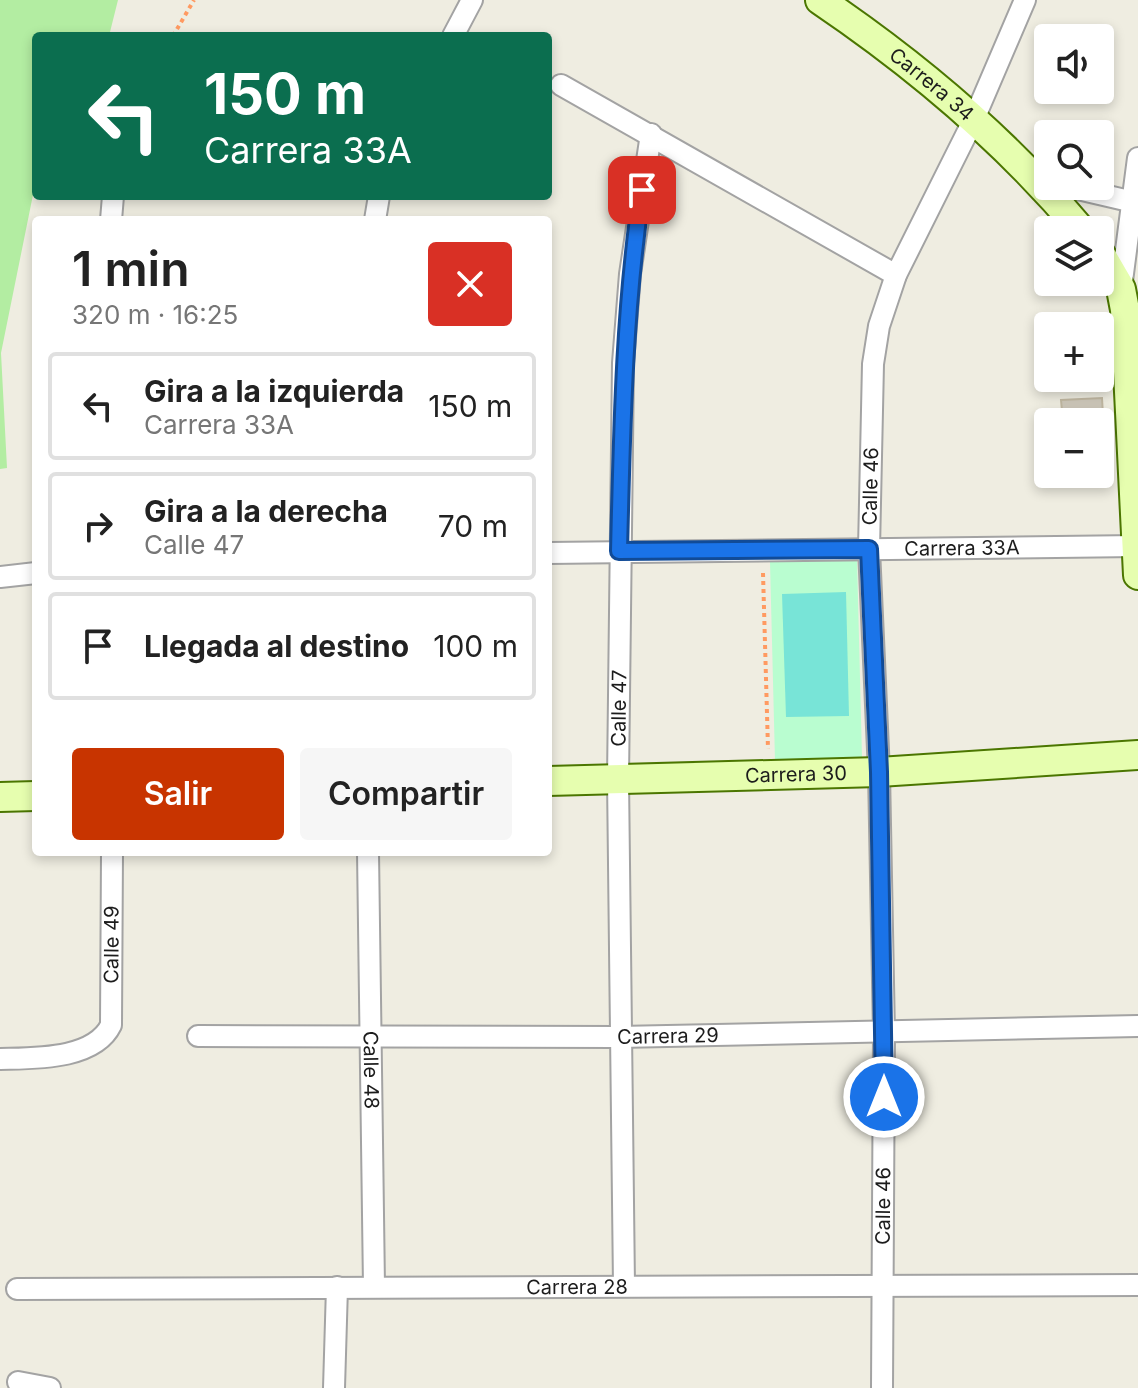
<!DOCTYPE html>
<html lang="es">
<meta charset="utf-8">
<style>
:root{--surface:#fff;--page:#f6f6f6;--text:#222;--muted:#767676;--line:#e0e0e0;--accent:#c83400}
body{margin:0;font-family:Inter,sans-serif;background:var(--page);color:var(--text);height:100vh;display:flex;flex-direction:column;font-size:30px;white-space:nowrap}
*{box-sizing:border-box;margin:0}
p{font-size:26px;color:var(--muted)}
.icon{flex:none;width:44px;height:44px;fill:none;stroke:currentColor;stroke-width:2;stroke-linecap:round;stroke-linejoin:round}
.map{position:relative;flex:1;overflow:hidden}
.details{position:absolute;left:32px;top:216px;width:520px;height:640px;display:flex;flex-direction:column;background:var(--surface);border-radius:8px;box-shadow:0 4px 12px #0003}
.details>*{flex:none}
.guide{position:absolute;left:32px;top:32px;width:520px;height:168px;border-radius:8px;box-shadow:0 4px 12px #0003;background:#0b6e4f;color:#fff;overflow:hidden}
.buttons{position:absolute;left:1034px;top:24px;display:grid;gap:16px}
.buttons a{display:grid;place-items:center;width:80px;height:80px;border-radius:8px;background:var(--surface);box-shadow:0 4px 12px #0003;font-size:40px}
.pin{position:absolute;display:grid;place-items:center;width:68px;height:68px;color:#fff;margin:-34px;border-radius:16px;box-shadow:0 4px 12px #0006}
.me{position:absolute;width:88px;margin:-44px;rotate:0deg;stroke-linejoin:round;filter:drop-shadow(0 0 6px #0008)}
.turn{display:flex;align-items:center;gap:28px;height:168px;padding:0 40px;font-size:36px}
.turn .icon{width:104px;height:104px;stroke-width:2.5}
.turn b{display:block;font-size:56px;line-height:68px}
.round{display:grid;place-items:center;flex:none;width:84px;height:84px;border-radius:8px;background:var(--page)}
.head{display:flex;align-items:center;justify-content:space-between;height:136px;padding:0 40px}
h1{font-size:48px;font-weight:600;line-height:60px}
.action{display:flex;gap:16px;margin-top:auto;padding:16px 40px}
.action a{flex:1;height:92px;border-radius:8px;background:var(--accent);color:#fff;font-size:32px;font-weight:600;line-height:92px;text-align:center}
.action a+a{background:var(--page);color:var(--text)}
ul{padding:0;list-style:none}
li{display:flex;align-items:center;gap:24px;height:108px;margin:0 16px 12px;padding:0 24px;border:4px solid var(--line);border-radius:8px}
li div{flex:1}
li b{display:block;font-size:30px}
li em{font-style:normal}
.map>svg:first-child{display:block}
.grass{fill:#b3eda2}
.park{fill:#b9fdd0}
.pitch{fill:#78e4d7}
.building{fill:#cec8ba;stroke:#c1b8a2;stroke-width:2}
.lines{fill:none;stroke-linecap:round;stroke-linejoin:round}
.street-casing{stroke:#a3a3a3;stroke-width:24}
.secondary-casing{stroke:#4b7600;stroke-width:32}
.path{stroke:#ff9a61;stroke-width:4;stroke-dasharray:4 4;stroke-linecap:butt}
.street{stroke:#fff;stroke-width:20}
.secondary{stroke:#e6feaf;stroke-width:28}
.route-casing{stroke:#114b97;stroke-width:20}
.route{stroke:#1a73e8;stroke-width:14}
.labels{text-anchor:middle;stroke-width:7;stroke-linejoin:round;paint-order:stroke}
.street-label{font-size:20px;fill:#1c1c1c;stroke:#fff}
</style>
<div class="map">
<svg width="1138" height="1388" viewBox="0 0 1138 1388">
<rect width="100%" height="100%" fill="#efede1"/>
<path class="grass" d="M0 0H118L109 36H36V180L1 353 7 468 0 469Z"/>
<path class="park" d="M857 559 862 758 775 761 770 562Z"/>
<path class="pitch" d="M846 592 849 716 786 717 782 594Z"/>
<path class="building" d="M1102 398 1105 451H1100V422H1063L1061 400Z"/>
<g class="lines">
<g class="street-casing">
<g id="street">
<path d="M453 36 472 0"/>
<path d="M561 85 896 275"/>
<path d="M1065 186 1138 203"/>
<path d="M111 220 113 196"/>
<path d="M375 220 379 196"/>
<path d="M1121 289 1138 158"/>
<path id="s1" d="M548 553 1137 546"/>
<path d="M0 577 36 573"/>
<path id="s2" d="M368 852 374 1287"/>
<path id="s3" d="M198 1036 619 1037 1138 1026"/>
<path id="s4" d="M0 1059C34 1058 94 1060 111 1025L112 852"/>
<path id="s5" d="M624 1286 618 779 623 363 630 274 651 134"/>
<path id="s6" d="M17 1289 1138 1285"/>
<path d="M18 1382 50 1388"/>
<path d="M334 1388 337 1287"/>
<path id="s7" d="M882 1388 884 1034 879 772 869 549 873 364 879 326 896 275 974 119 1025 0"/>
</g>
</g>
<g class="secondary-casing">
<g id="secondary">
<path id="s8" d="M820 0C916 65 1006 141 1081 230"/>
<path d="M1100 253 1121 289 1125 310 1138 575"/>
<path id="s9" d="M548 781 879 772 1138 755"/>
<path d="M0 797 36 796"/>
</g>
</g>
<path class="path" d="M173 36 194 0
M763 573 768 749"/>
<use href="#street" class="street"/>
<use href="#secondary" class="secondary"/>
</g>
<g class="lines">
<g class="route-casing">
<path id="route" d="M642 190C624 310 622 430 619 551L869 549 879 772 884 1097"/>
</g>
<use href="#route" class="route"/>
</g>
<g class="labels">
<g class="street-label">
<text dy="7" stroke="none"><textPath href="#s8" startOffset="140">Carrera 34</textPath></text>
<text dy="7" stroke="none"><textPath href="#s7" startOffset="902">Calle 46</textPath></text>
<text dy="7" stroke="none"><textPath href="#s1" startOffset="414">Carrera 33A</textPath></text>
<text dy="7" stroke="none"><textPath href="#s5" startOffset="578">Calle 47</textPath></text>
<text dy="7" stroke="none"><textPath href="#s9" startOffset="248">Carrera 30</textPath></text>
<text dy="7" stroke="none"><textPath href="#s4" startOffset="202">Calle 49</textPath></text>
<text dy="7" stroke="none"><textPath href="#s3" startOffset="470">Carrera 29</textPath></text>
<text dy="7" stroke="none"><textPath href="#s2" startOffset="218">Calle 48</textPath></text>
<text dy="7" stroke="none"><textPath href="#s7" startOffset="182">Calle 46</textPath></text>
<text dy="7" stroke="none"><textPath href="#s6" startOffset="560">Carrera 28</textPath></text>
</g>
</g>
</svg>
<div class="buttons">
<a><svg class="icon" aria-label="sound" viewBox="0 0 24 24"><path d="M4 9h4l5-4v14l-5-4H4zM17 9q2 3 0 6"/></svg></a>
<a><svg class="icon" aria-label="search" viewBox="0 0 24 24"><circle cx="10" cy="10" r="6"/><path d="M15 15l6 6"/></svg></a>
<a><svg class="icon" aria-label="layers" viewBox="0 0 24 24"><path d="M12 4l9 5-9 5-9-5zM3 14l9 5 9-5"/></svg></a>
<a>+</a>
<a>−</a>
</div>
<div class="pin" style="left:642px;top:190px;background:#d93025"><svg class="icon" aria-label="arrive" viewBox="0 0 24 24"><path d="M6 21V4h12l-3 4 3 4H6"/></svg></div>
<svg class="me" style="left:884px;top:1097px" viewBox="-20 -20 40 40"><circle r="17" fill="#1a73e8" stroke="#fff" stroke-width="3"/><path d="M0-11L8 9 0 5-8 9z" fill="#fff"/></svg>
<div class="guide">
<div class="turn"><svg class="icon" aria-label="left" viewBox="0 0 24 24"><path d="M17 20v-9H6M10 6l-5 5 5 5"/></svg><div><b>150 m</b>Carrera 33A</div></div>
</div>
<section class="details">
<div class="head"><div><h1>1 min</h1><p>320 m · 16:25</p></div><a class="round" style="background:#d93025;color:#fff"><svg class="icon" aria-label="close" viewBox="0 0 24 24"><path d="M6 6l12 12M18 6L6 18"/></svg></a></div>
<ul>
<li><svg class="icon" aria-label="left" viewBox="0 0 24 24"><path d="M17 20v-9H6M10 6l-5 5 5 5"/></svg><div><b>Gira a la izquierda</b><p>Carrera 33A</p></div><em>150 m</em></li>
<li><svg class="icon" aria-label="right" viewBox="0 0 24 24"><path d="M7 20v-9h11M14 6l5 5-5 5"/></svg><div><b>Gira a la derecha</b><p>Calle 47</p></div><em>70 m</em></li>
<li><svg class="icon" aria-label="arrive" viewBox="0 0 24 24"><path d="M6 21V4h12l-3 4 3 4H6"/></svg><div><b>Llegada al destino</b></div><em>100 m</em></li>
</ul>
<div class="action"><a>Salir</a><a>Compartir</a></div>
</section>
</div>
